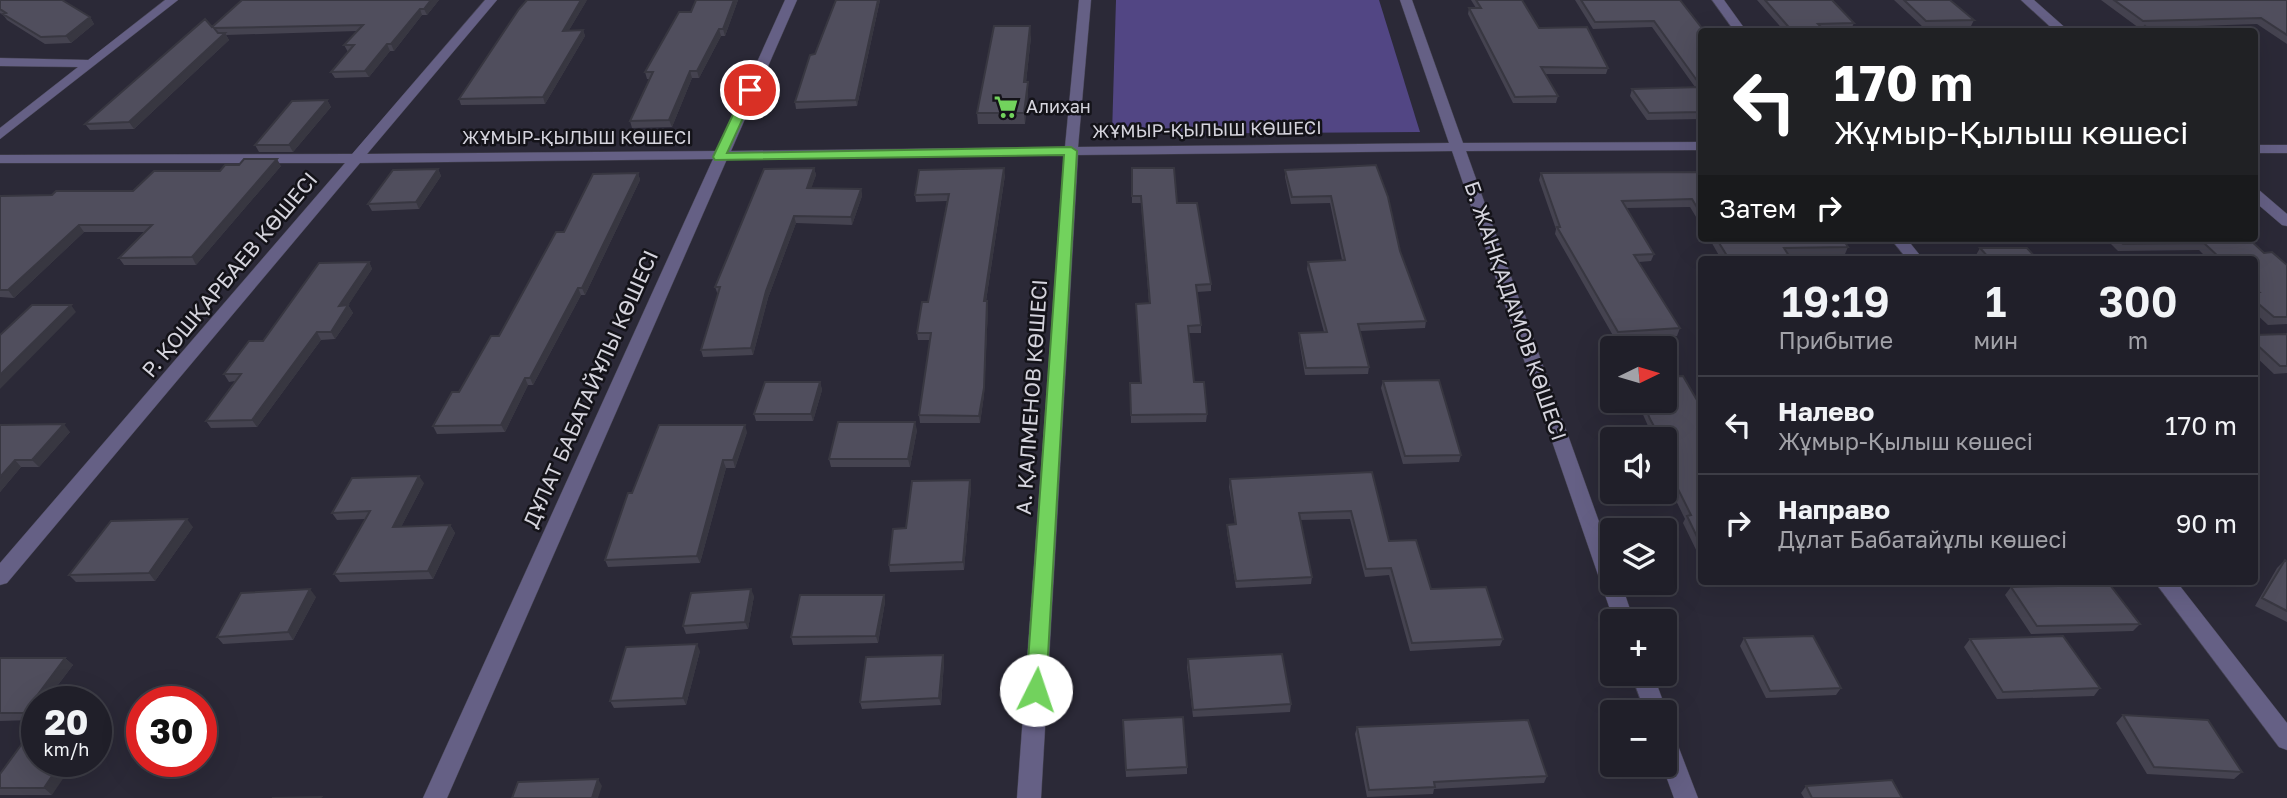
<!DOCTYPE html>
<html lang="ru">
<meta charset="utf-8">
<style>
:root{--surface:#201f29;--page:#282731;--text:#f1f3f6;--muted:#a2a2a8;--line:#3d3d46}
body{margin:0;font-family:"Golos Text",sans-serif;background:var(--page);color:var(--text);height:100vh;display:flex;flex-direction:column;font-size:26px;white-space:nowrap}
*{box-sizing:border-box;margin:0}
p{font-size:23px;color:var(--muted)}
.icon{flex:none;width:38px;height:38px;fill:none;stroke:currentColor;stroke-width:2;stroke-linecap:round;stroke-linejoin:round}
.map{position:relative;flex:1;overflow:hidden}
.details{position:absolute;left:1698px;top:256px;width:560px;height:329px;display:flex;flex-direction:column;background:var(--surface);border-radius:7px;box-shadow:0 7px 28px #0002,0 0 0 2px var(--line)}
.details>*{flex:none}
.hud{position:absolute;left:1698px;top:28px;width:560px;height:214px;border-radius:7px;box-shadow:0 7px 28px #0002,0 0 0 2px var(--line);background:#202124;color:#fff;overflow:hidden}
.needle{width:46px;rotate:85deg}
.buttons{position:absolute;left:1600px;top:336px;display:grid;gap:14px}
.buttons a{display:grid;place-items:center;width:77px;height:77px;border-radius:7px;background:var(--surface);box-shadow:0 7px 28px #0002,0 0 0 2px var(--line);font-size:35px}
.speed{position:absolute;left:21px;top:686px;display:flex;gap:14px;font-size:35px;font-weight:700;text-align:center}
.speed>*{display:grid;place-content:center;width:91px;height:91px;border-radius:50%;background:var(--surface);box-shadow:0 7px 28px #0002,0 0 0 2px var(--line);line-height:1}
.speed small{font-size:18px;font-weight:400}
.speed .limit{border:10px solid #d22;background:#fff;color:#111}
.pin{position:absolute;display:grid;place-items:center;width:60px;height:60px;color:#fff;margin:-30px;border:4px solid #fff;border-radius:50%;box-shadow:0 2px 7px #0007}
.me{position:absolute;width:77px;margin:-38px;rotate:4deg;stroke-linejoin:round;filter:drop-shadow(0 0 5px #0008)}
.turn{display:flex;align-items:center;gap:24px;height:147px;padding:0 21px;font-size:32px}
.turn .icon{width:91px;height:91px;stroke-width:2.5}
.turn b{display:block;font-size:49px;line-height:60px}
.then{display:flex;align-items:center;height:66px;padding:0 21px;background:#0003;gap:14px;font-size:26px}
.eta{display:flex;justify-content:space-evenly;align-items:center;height:119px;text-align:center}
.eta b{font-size:42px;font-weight:600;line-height:49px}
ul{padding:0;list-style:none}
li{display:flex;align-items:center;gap:21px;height:98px;padding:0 21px;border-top:2px solid var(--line)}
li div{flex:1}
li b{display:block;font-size:26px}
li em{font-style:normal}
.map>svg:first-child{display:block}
.green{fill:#524684}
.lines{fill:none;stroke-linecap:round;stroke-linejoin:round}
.minor-casing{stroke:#464452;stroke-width:1}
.minor{fill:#656085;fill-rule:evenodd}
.wall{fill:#454350}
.shaded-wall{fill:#383741}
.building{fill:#504e5d;stroke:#383741;stroke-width:2}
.route{fill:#72d25d;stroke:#4a883c;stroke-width:2}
.labels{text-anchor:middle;stroke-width:5;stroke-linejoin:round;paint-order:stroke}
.far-poi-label{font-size:18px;fill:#d5d4dd;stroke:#141319;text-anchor:start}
.far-street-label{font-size:18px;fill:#d5d4dd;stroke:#141319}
.street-label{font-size:21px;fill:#d5d4dd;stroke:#141319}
</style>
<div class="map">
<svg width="2287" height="798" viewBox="0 0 2287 798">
<rect width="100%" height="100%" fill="#2b2937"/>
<path class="green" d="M1116 0H1379L1420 132 1112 134Z"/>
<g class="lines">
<g class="minor-casing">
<path id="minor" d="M165 0H178L0 139V128L78 67 0 66V58L88 60Z
M485 0H497L367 154 717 151 785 0H797L731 151 1065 147 1079 0H1091L1078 147 1449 143 1400 0H1412L1463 143 1701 142V150L1466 151 1612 558V583H1621L1634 621H1614L1452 151 1078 155 1041 798H1017L1064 155 727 159 447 798H423L713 159 360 163 7 583 0 585V563L345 163H0V155L352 154Z
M1712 0H1724L1747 32H1735Z
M2021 0H2034L2070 32H2056Z
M2254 145H2287V153H2254Z
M2254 189 2259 190 2287 214V226L2282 225 2254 201Z
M1890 238H1906L1923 259H1907Z
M2154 581H2176L2287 723V750L2279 747Z
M1631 674H1653L1667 712 1664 718V712H1645Z
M1664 727 1672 730 1698 798H1674L1662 765Z"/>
</g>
<use href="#minor" class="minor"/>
</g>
<path class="wall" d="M0 0 90 17 94 24 71 43 45 44 7 20 4 16 0 13Z
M439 0 427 15H422L394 51H390L369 77 335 78 331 72 348 52 344 45 357 31 226 35 229 40 134 129 90 130 85 124 212 27Z
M587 0 569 30H583L585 36 545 104 461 105 459 99Z
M696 0H738L725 36H721L699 78H692L672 127 632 128 630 121 649 79H647L645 72 691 12Z
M880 0 857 106 796 109 795 102 815 54Z
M1471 0H1522L1539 28 1608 68 1606 74H1545L1558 96 1556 103H1513L1468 14 1469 8H1476Z
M1575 0H1680L1701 32V119L1647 120 1630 96 1632 89 1695 87 1652 27 1593 29Z
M1757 0H1832L1854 23 1851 29 1825 30 1826 32H1785Z
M1894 0H1950L1974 20 1971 26 1923 27Z
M2101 0H2287V44L2257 24 2139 28Z
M1031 37 1026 82H1028V92L1025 124H978L977 113Z
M327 100 331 107 293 152H259L255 145Z
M1376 165 1400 251 1426 321 1425 328 1360 331 1369 367 1368 374 1305 375 1299 340V333L1324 332 1307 269 1308 262 1342 260 1330 203 1291 204 1285 177V170Z
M281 166 196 265H124L119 258 144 232H84L14 298 0 297V196L52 195 133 191 220 171Z
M814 168 816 175 811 188 861 189 862 196 852 225 796 223 768 298 753 355 703 357 701 350 718 295 715 287Z
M1132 168 1177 203 1211 284V291L1197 292 1201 325V333H1188L1194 382 1207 414 1206 422 1131 423 1130 383H1140L1149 303 1141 203H1132Z
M438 169 441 176 419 209 372 211 368 204Z
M1701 172V225L1690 207 1626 208 1654 254 1651 261 1639 262 1680 328 1677 336 1615 339 1555 234 1556 229 1539 180 1541 173Z
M638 173 640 180 585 295H581L533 385H528L505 432 437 434 433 426 499 336Z
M1005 175 986 301 988 308 984 395 980 423H920L919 415 930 340H918L917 333 928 302 947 201 916 202 915 195Z
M1709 238H1842L1848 247 1845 254 1789 255 1791 259H1721Z
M2105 238H2248L2264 253 2287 265V324L2268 325 2254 312V259H2208L2199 250 2118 251Z
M1980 248 2037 259H1979L1976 255Z
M369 262 372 269 348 305 353 313 335 339 321 340 257 427 211 428 206 421 235 381 229 382 224 374 263 341Z
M2287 334V373L2274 374 2254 355V335Z
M1383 381 1461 455 1459 462 1403 464 1381 388Z
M820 382 822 390 813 421H756L754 414Z
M1637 401H1664L1701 407V560L1683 523 1685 519 1664 476V469L1666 465H1668L1664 458V439H1654L1648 426Z
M0 425 70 432 39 467H21L0 492Z
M917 430 910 467H831L829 459Z
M747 432 735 468H726L700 563 608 567 605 560 632 493Z
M1372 472 1389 541 1431 589 1503 639 1500 646 1410 651 1389 575 1365 577 1350 519 1300 520 1312 577 1311 584 1236 588 1227 532V525L1235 524 1229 487 1230 479Z
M970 480 971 487 964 570 890 572 889 565 906 528Z
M424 483 401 527 450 525 455 533 433 579 340 582 334 574 365 519 337 520 332 513Z
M193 527 155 581 76 582 69 575Z
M2285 560 2287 562V622L2255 606 2277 568Z
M2011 587 2140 624 2133 631 2031 634 2005 595Z
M884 595 885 602 878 643 793 645 791 637Z
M754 596 748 629 686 634 683 626Z
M316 597 293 640 223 644 217 637Z
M1744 638 1841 688 1836 695 1766 698 1740 646Z
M1970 639 2100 688 2094 696 1997 699 1964 647Z
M700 651 686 705 614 708 610 701Z
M943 655 944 662 941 705 862 709 860 702Z
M0 658H65L73 665 45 702H37L32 720 0 721Z
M1188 659 1291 704 1290 712 1193 717 1187 667Z
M2123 715 2242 772 2234 779 2147 774 2116 723Z
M1123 720 1187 767V774L1126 777Z
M1357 727 1547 776 1544 783 1434 789 1433 794 1367 797 1355 734Z
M27 737 52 795H0V774Z
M1806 786 1902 798H1804L1801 793Z"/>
<path class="shaded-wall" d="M431 0H439L427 15 424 9Z
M581 0H587L565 37 563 31Z
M734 0H738L725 36 723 29Z
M878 0H880L857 106 856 100Z
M420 9 422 15 394 51 391 44Z
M90 17 94 24 71 43 66 36Z
M1030 26 1031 37 1025 92 1024 82Z
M719 29 721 36 699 78 697 71Z
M583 30 585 36 545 104 543 97Z
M225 33 229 40 134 129 129 122Z
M387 44 390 51 369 77 365 71Z
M690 71 692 78 672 127 669 120Z
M1028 82V92L1025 124 1024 113Z
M327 100 331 107 293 152 289 145Z
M277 159 281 166 196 265 192 257Z
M814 168 816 175 809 195 807 188Z
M1004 168 1005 175 985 308 984 301Z
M438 169 441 176 419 209 416 202Z
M638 173 640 180 585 295 582 288Z
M861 189 862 196 852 225 851 217Z
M794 216 796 223 768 298 753 355 751 348 766 291Z
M79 225 84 232 14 298 8 290Z
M369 262 372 269 343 313 339 306Z
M578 288 581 295 533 385 530 378Z
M987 301 988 308 984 395 980 423 979 416Z
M71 305 76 312 0 389V375Z
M348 305 353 313 335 339 331 332Z
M317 332 321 340 257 427 252 420Z
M525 378 528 385 505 432 501 425Z
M820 382 822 390 813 421 811 414Z
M915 422 917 430 910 467 908 459Z
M64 424 70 432 39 467 32 460Z
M745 425 747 432 735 468 733 460Z
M15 460 21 467 0 492V477Z
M723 460 726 468 700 563 697 556Z
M419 476 424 483 397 535 393 527Z
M970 480 971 487 964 570 963 562Z
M187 519 193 527 155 581 149 573Z
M450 525 455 533 433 579 428 571Z
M310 589 316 597 293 640 288 632Z
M751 589 754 596 748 629 745 622Z
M884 595 885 602 878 643 876 636Z
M697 644 700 651 686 705 683 698Z
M943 655 944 662 941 705 939 698Z
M65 658 73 665 45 702H37V714L32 720 24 713Z
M62 761H75L52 795 44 788Z
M598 779 602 786 598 798H592Z"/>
<path class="building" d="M0 0H62L90 17 66 36 41 37 3 14 6 13 0 9Z
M242 0H431L424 9H420L391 44H387L365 71 331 72 354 45H344L363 25 214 28 218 33H225L129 122 85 124 205 19 212 27Z
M527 0H581L563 31 583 30 543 97 459 99 519 9Z
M696 0H734L723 29H719L697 71H690L669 120 630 121 653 72H645L679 12H691Z
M836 0H878L856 100 795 102 810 55 815 54Z
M1476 0H1522L1539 28 1587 27 1608 68 1541 67 1558 96 1515 97 1469 8H1481Z
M1581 0H1680L1705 32H1701V86L1654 21 1595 22Z
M1765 0H1832L1854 23 1818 24 1826 32H1793Z
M1904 0H1950L1974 20 1926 21Z
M2114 0H2287V35L2261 18 2143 21Z
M994 26H1030L1024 82H1028L1024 113H977Z
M2145 26 2152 32H2140Z
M1701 87V112L1649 113 1632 89Z
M327 100 289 145H255L292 101Z
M244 159H277L192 257 119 258 152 225H79L8 290H0V196L52 195 56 191H133L154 171H220L225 165H239Z
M1376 165 1388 197 1400 251 1426 321 1358 324 1369 367 1306 368 1299 333 1327 332 1308 262 1345 260 1331 196 1292 197 1285 170Z
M814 168 807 188 861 189 851 217 794 216 766 291 751 348 701 350 720 287H715L764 169Z
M1004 168 984 301H987L984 388 979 416 919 415 931 333H917L922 302H928L949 194 915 195 919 170Z
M1132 168H1174L1177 203H1197L1211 284 1196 285 1201 325 1188 326 1194 382H1204L1207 414 1131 415 1130 383H1141L1136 304 1150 303 1141 196H1132Z
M438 169 416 202 368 204 393 170Z
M1701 172V214L1692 199 1622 201 1654 254 1634 255 1680 328 1618 332 1557 227H1560L1541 173Z
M638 173 582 288H578L530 378H525L501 425 433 426 452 392H459L491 336H499L556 232H564L593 174Z
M1716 238H1842L1848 247 1784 248 1791 259H1729Z
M2117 238H2248L2264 253 2272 252 2287 265V317H2274L2254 300V292H2259L2254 288V259H2221L2204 243 2123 244Z
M1980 248H2027L2037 259H1990Z
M369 262 339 306 348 305 331 332H317L252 420 206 421 241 374H224L249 341H263L319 263Z
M32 305H71L0 375V335Z
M2287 334V366H2280L2254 342V335Z
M1683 376 1701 407V545L1687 516 1691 515 1666 465H1675L1664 444V439H1661L1650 419 1643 401H1664V377Z
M1439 380 1461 455 1405 456 1383 381Z
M765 382H820L811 414H754Z
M838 422H915L908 459H829Z
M64 424 32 460H15L0 477V425Z
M659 425H745L733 460H723L697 556 605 560 628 493H632Z
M1372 472 1389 541 1416 540 1431 589 1486 587 1503 639 1412 643 1391 568 1366 569 1351 511 1299 513 1312 577 1236 581 1227 525 1236 524 1230 479Z
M419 476 393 527 450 525 428 571 334 574 370 511 332 513 352 478Z
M970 480 963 562 889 565 893 529 906 528 912 481Z
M187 519 149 573 69 575 111 521Z
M2285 560 2287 562V611L2262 598Z
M2110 585 2140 624 2037 626 2011 587Z
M310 589 288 632 217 637 241 593Z
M751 589 745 622 683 626 691 593Z
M800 595H884L876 636 791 637Z
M1813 636 1841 688 1770 691 1744 638Z
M2063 636 2100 688 2003 692 1970 639Z
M697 644 683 698 610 701 626 647Z
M1282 654 1291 704 1193 710 1188 659Z
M943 655 939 698 860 702 866 657Z
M0 658H65L24 713H0Z
M2123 715 2208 720 2242 772 2154 767Z
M1183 717 1187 767 1126 770 1123 720Z
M1528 720 1547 776 1434 782 1435 787 1369 790 1357 727Z
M27 737H37V761H62L44 788H0V774Z
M598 779 592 798H512L518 782Z
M1892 780 1902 798H1812L1806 786Z
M321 797 320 798H272Z"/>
<path class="route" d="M746 87 756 90 727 153 1071 147 1077 151 1046 690 1043 696 1036 699 1029 696 1026 690 1064 155 715 160 713 157Z"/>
<defs>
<g id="supermarket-bare" transform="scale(1.89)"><path d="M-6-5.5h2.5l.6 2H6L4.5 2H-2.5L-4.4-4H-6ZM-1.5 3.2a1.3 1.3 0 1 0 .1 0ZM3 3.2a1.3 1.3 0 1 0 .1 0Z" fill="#72d25d" stroke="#141319" stroke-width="2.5" paint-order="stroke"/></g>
</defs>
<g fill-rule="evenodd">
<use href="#supermarket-bare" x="1006" y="107"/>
</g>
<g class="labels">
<g class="far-poi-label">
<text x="1026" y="113">Алихан</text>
</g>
<g class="far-street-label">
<text transform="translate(1207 130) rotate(-1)" y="6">ЖҰМЫР-ҚЫЛЫШ КӨШЕСІ</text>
<text x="577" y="144">ЖҰМЫР-ҚЫЛЫШ КӨШЕСІ</text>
</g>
<g class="street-label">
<text transform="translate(230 275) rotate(-50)" y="7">Р. ҚОШҚАРБАЕВ КӨШЕСІ</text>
<text transform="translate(1515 311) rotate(71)" y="7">Б. ЖАНҚАДАМОВ КӨШЕСІ</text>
<text transform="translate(591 389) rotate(-66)" y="7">ДҰЛАТ БАБАТАЙҰЛЫ КӨШЕСІ</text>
<text transform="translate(1032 397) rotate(-86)" y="7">А. ҚАЛМЕНОВ КӨШЕСІ</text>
</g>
</g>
</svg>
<div class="buttons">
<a><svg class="needle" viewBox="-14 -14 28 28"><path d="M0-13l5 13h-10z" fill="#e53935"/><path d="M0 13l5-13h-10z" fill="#a2a2a8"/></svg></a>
<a><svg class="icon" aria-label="sound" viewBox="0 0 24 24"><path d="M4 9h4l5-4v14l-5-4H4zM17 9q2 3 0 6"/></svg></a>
<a><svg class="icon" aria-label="layers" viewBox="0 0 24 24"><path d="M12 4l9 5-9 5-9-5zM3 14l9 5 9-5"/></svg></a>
<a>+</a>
<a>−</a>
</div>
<div class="speed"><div>20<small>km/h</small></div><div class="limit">30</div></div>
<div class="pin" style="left:750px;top:90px;background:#d93025"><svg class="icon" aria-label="arrive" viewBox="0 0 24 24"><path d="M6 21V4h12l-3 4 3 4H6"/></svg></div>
<svg class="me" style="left:1036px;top:690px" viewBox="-20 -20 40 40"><circle r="19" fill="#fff"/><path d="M0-13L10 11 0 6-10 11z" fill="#72d25d"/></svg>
<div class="hud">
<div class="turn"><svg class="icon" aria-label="left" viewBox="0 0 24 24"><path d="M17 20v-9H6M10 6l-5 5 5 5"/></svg><div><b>170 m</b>Жұмыр-Қылыш көшесі</div></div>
<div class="then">Затем<svg class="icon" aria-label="right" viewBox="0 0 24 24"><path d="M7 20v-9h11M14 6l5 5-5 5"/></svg></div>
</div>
<section class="details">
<div class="eta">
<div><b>19:19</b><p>Прибытие</p></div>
<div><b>1</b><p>мин</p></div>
<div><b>300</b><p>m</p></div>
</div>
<ul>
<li><svg class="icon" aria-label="left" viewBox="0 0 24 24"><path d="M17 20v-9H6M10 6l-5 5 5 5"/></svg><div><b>Налево</b><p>Жұмыр-Қылыш көшесі</p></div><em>170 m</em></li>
<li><svg class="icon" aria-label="right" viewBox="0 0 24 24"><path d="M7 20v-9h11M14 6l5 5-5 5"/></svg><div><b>Направо</b><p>Дұлат Бабатайұлы көшесі</p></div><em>90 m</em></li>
</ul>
</section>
</div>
